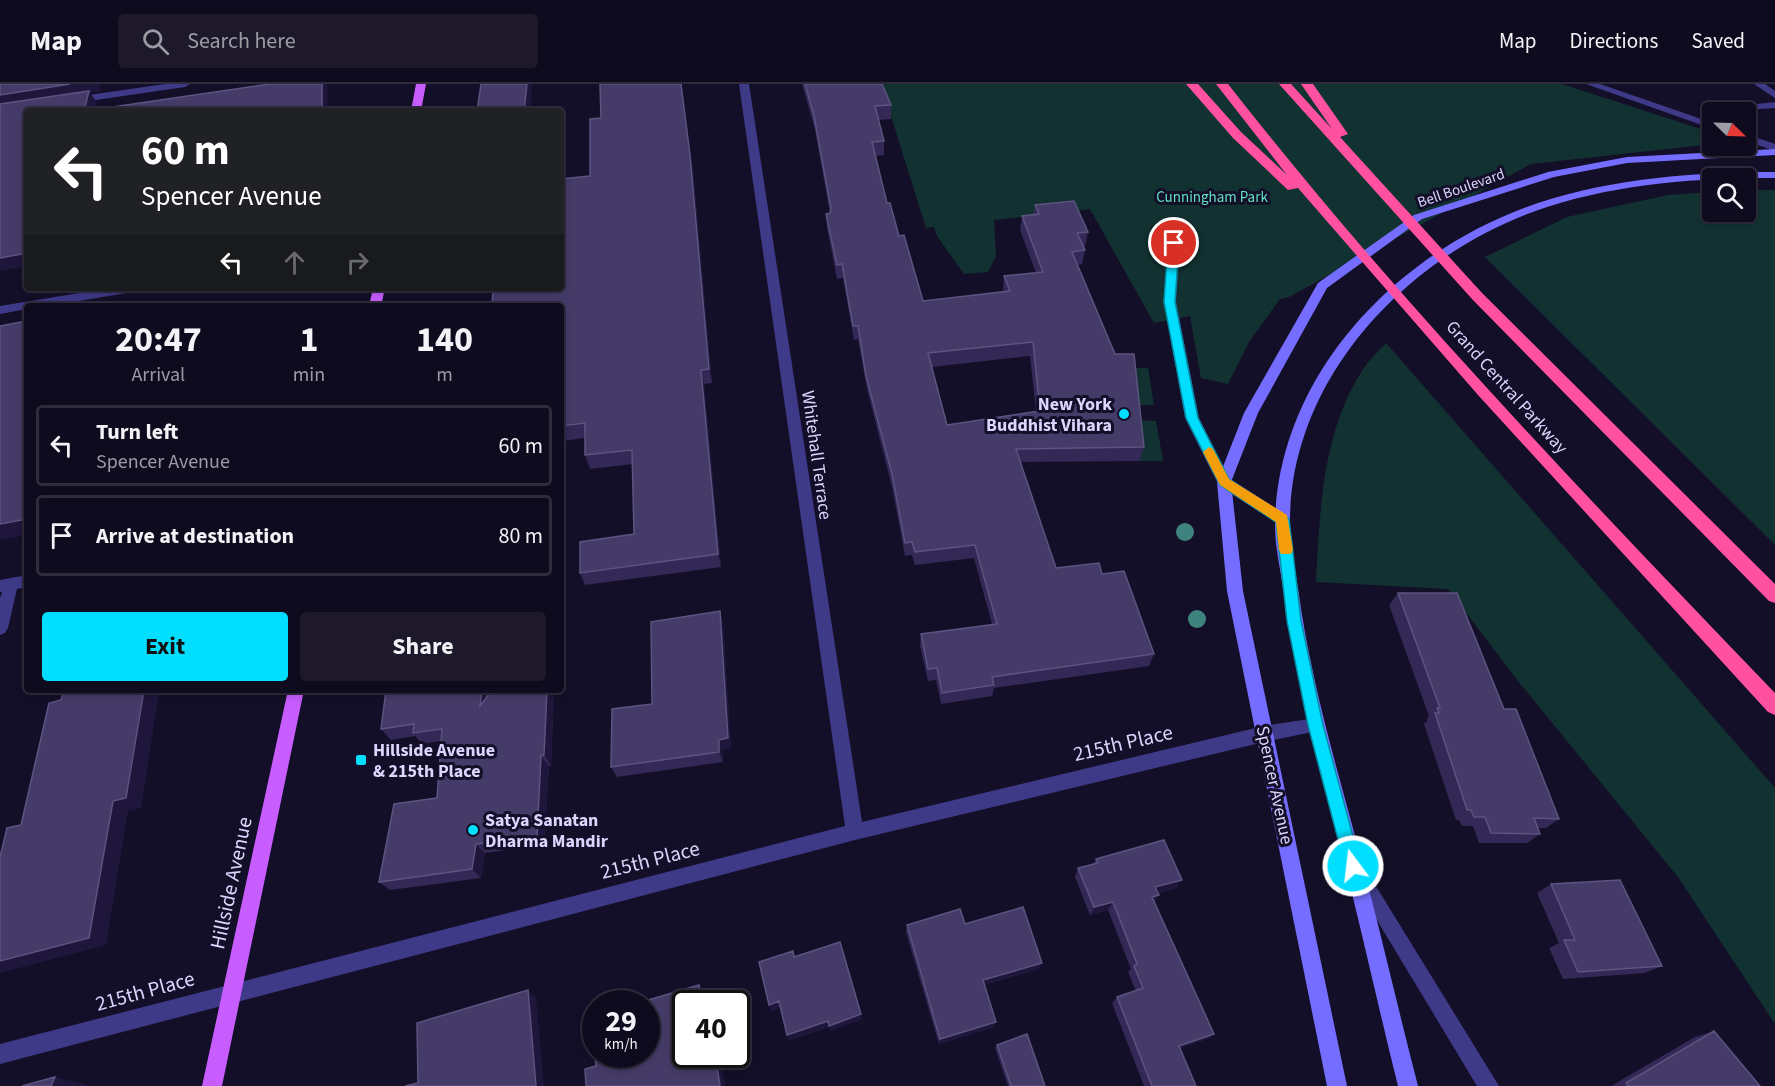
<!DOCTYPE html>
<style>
:root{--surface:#0f0b1e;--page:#1d192b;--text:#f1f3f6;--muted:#9b9ba4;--line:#2f2b3c;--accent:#02deff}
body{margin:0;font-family:"Source Sans 3",sans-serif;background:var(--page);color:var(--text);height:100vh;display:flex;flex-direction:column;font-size:22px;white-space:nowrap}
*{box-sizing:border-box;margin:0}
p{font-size:20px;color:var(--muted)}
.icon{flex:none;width:33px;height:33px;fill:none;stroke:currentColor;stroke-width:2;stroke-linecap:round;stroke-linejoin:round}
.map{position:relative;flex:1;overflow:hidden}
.side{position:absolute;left:24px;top:219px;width:540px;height:390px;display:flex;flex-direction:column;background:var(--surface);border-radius:6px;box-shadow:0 3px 9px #0003,0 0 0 2px var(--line)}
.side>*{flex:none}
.banner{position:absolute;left:24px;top:24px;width:540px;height:183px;border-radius:6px;box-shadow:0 3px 9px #0003,0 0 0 2px var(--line);background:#202124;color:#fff;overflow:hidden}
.needle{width:39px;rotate:113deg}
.controls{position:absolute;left:1702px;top:18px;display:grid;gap:12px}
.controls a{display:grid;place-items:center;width:54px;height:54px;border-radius:6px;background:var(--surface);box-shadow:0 3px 9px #0003,0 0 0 2px var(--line);font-size:30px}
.speed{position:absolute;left:582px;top:906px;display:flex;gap:12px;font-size:30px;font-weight:700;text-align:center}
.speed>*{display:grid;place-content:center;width:78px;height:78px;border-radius:50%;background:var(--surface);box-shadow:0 3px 9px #0003,0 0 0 2px var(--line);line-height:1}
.speed small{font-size:15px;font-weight:400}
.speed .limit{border:3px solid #111;border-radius:9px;background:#fff;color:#111}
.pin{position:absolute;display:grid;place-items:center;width:51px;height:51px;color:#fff;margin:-26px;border:3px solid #fff;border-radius:50%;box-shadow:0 2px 6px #0007}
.me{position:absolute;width:66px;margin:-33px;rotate:345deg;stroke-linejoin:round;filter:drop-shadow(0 0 4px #0008)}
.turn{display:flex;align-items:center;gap:21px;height:126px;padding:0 18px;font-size:27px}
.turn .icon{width:78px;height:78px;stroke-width:2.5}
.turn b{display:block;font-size:42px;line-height:51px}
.lanes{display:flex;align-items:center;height:57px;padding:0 18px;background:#0003;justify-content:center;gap:30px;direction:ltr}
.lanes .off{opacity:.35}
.eta{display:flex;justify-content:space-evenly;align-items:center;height:102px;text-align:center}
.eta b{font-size:36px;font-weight:700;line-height:42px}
.button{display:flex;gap:12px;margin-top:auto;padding:12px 18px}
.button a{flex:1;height:69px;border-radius:6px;background:var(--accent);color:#111;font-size:24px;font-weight:700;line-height:69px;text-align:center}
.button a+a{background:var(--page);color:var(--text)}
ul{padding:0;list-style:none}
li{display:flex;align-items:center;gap:18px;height:81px;margin:0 12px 9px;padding:0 6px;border:3px solid var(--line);border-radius:6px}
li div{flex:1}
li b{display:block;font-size:22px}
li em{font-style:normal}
header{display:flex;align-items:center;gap:36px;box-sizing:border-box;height:84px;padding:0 30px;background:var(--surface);border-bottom:2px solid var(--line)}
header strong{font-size:28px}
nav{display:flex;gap:33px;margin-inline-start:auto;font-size:21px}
.search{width:420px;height:54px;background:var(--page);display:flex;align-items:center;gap:15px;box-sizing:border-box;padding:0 21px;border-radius:6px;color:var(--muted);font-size:22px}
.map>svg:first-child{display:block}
.green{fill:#123232}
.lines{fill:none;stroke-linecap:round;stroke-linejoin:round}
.lane{fill:#3f3a88;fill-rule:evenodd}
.street{fill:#3f3a88;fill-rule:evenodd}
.secondary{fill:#756dff;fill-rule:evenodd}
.primary{fill:#c75dff;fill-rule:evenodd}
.highway{fill:#ff519f;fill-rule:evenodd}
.tree{fill:#3e837e}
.wall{fill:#332856;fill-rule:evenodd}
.shaded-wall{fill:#1f163c}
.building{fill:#453b68;stroke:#5d5380;stroke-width:1.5;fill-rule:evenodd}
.route{fill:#02deff;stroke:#0190a6;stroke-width:1.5}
.slow{fill:#f59e0b}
.poi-dot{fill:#02deff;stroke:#140f28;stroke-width:2}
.labels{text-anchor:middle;stroke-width:6;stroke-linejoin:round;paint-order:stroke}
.far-street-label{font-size:15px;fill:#dcd6ff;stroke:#140f28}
.far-park-label{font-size:15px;fill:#60e2c5;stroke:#140f28}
.street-label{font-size:18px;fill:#dcd6ff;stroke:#140f28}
.poi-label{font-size:18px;font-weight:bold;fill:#dcd6ff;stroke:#140f28;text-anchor:start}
.near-street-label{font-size:21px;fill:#dcd6ff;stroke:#140f28}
</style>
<header>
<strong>Map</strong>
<div class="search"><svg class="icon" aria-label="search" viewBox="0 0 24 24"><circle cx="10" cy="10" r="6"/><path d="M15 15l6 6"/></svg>Search here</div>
<nav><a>Map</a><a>Directions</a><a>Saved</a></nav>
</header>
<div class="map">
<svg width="1775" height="1002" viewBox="0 0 1775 1002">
<rect width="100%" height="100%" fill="#140f28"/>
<path class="green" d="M881 0H1562L1713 49V60L1531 80 1289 213 1280 215 1249 258 1228 300 1201 294 1190 232 1154 239 1090 125 994 136 996 172 988 188 964 190 937 152 934 143 926 144Z
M1746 106H1775V461L1485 173 1567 133 1668 111 1713 108V128H1746Z
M1386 259 1775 704V940L1678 793 1518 597 1448 505 1316 498C1320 427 1322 349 1362 287 1368 277 1378 268 1386 259Z
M1130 284H1148L1154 321H1135Z
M1137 336 1156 337 1163 377H1140Z"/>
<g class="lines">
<path class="lane" d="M11 494 16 496 18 500 8 544 5 549 0 551V514L6 496Z"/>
<path class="street" d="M165 0H190L185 3 75 19 70 16 75 13Z
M739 0H749L862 738 1264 642 1316 634 1322 636 1324 641 1322 646 1264 658 855 756 0 980V960L845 742Z
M1586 0H1600L1713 39V45Z
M1754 0H1765L1775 7V14Z
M1775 18V24L1713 28V31L1709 28 1714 25Z
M1746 50 1775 60V67L1746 57Z
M1174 155 1180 159 1176 217 1199 334 1229 394 1287 431 1289 435 1287 439H1277L1219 402 1185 334 1164 217 1168 159Z
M110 204H139L133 208 48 222H27V225L0 230V222Z
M27 491V503L0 508V496Z
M1360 783 1366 786 1499 1002H1477L1354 798 1351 792 1354 786Z"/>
<path class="secondary" d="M1775 65V71L1627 79 1554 93 1422 135 1327 204 1258 329 1231 398 1243 507 1347 1002H1327L1227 507 1217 398 1244 329 1318 199 1414 131 1548 88 1627 73Z
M1775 88V94C1698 94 1622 99 1547 123 1411 167 1288 293 1290 442 1290 463 1295 484 1298 504 1309 587 1332 667 1354 748 1377 832 1396 917 1418 1002H1398C1377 918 1359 834 1337 750 1315 669 1294 588 1283 504 1280 483 1275 462 1275 441 1277 289 1400 165 1538 119 1615 94 1695 88 1775 88Z"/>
<path class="primary" d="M416 0H426L421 27H411Z
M373 204H385L381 222H369Z
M288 606H304L222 1002H202Z"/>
<path class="highway" d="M1186 0H1198L1241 48 1287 91 1216 0H1228C1396 215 1586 412 1775 609V631L1768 628 1478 311 1298 104 1288 106 1233 54Z
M1279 0H1291L1332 45 1301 0H1313L1348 50 1340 53 1482 209 1775 500V519L1769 517 1472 215Z"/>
</g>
<g class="tree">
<circle cx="1185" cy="448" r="9"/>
<circle cx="1197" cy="535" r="9"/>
</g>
<path class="wall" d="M802 0H882L891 21V35L878 36 884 57V71L875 72 887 119 923 217 1003 207 1004 192 1036 189 1020 146 1022 132 1033 131 1035 121 1088 148 1085 162H1083L1085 166 1082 180 1078 181 1144 363 1140 377 1020 378 1056 484 1102 490 1154 570 1149 582 994 604 992 612 941 620 936 596 928 597 920 562 921 550 992 540 974 474 915 481 912 471 905 472 892 403 867 305 858 255 854 256 843 194 837 195 827 144 826 130 830 129 815 46ZM1030 272 1036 327 947 341 932 283Z
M693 86 712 299 704 300 721 483 585 501 580 489 634 450 633 380 590 385 585 371V354L561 357V222Z
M1398 509 1559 735 1546 744H1538L1540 750 1527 759H1479L1473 742H1462L1459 736H1456L1424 640 1427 637V634L1429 632 1389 521Z
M720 527 723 539 731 664 722 666 723 678 617 693 611 683 652 620Z
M386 606H483L488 612 554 607 551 682H549L544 761 485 769 481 794 390 806 379 798 437 714 441 657 422 660 415 652 391 656 381 645Z
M1096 775 1176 804 1158 809 1159 811 1154 818 1214 950 1207 955 1180 964 1196 1002H1144L1112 919 1117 913 1136 907 1128 888 1131 885 1108 826 1090 831 1075 793 1078 784 1093 780Z
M1551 800 1662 882 1645 889 1563 895 1549 864 1559 859 1537 809Z
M965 840 1039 885 984 901 994 943 939 960 906 848 907 841Z
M1714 947 1760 1002H1611L1695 953Z
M997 961 1045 1002H1008L995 964Z"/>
<path class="shaded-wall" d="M70 0H101L100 7 90 9 97 18 94 27 0 24V11Z
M322 0H327L328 27H322Z
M527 0H532L530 27H524Z
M681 0 693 86 712 299 709 285Z
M27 169V182L0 187V174Z
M701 286 704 300 721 483 718 470Z
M27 435V451L0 456V440Z
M720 527 723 539 731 664 722 666 723 678 719 668V656Z
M144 606H168L159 608 141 724 128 727 106 861 0 889V877L113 717Z
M474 606H483L490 616 480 622Z
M547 606H553L554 607 551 682 544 671Z
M541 672 549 682 544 761 537 752Z
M476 760 485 769 481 794 472 785Z
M1182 796 1176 804 1149 812 1155 803Z
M1159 811 1153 819 1152 813Z
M1113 818 1108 826 1090 831 1094 823Z
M1042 879 1039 885 981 902 983 896Z
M699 901 710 916V920H706L701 908Z
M528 906 536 913 544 1002H535Z
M633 911 641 920H634Z
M779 917 781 924 771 927 769 921Z
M861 930 862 936 830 947V943L789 957 787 951 828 937Z
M996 938 994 943 939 960 940 955Z
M1214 950 1207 955 1172 967 1179 962Z
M715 970H719L725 1002H720Z
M55 993 92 1002H51Z"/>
<path class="building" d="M0 0H70L0 11Z
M270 0H322V27H85Z
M481 0H527L524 27H477Z
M600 0H681L690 71 709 285 701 286 718 470 580 489V458L634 450 632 366 585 371V339L561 342V222H492L493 204H561V95L590 92V35L601 34Z
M805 0H882L891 21 875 22 884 57 872 58 887 119H890L899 152 904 151 923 217 1010 207 1004 192 1043 188 1022 132 1039 130 1035 121 1074 117 1088 148 1077 149 1085 166 1072 168 1115 270H1134L1144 363 1016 365 1056 484 1099 479 1102 490 1124 487 1154 570 992 593 994 601 942 609 937 584 928 585 921 550 997 540 975 461 915 468 912 458 905 459 892 390 866 292 858 242H853L842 180 837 181 826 130 830 129 831 125 814 32ZM1033 258 1040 327 947 341 928 269Z
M89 7 84 27H27V169L0 174V20Z
M27 237V435L0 440V242Z
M1398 509H1457L1504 625H1516L1559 735 1534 734 1540 750 1491 749 1485 733H1474L1471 726H1467L1435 629H1439L1437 624H1440Z
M720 527 728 654 719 656V668L611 683 612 625 652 620 651 538Z
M64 606H144L126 714 113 717 89 854 0 877V773L7 744 21 741 49 619 61 616Z
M386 606H482L480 622 492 606H547L544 671 541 672 537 752 476 760 472 785 379 798 394 720 437 714 442 645 413 649 414 640 381 645Z
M1164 756 1182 796 1155 803 1159 811 1152 813 1214 950 1179 962 1196 1002H1152L1117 913 1143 904 1134 882 1137 880 1113 818 1094 823 1078 784 1098 779 1096 775Z
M1620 796 1662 882 1578 888 1564 856H1575L1551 800Z
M1023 823 1042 879 983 896 996 938 940 955 907 841 960 825 965 840Z
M840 858 861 930 829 942 828 937 787 951 779 917 769 921 759 878 793 867 794 873Z
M699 901 701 908 704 907 706 920H686V970H715L720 1002H586L585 985 596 982 590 924 596 922V970H646V920H635Z
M528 906 536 1002H405L418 999 417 939Z
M633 911 634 920H605Z
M1714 947 1760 1002H1628L1626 999Z
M1027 950 1045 1002H1011L997 961Z
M55 993 51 1002H22Z"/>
<path class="route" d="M1174 156 1179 159 1175 218 1198 334 1229 395 1289 435 1301 537 1323 641 1361 782 1359 787 1353 790 1348 787 1345 782 1308 641 1287 537 1276 438 1220 401 1186 334 1164 218 1168 159Z"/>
<path class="slow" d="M1209 363 1213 365 1229 395 1287 431 1293 466 1291 470H1281L1279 466 1276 438 1220 401 1203 368Z"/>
<g class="poi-dot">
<circle cx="1124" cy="330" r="6"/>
<rect x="355" y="670" width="12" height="12" rx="3"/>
<circle cx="473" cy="746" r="6"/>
</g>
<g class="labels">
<g class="far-street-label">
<text transform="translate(1461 104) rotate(-19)" y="5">Bell Boulevard</text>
</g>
<g class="far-park-label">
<text x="1212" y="118">Cunningham Park</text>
</g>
<g class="street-label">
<text transform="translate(1507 303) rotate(48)" y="6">Grand Central Parkway</text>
<text transform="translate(817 371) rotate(82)" y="6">Whitehall Terrace</text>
<text transform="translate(1275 701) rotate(78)" y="6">Spencer Avenue</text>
</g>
<g class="poi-label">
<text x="1112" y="326" text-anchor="end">New York<tspan x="1112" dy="21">Buddhist Vihara</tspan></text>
<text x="373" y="672">Hillside Avenue<tspan x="373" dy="21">&amp; 215th Place</tspan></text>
<text x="485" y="742">Satya Sanatan<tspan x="485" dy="21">Dharma Mandir</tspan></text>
</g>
<g class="near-street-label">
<text transform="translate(1123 659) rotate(-13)" y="7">215th Place</text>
<text transform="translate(650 776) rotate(-14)" y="7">215th Place</text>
<text transform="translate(231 799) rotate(-78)" y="7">Hillside Avenue</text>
<text transform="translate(145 907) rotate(-15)" y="7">215th Place</text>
</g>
</g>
</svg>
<div class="controls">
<a><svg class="needle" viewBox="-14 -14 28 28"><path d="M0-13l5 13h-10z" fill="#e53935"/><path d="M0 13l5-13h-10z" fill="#9b9ba4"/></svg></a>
<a><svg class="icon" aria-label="search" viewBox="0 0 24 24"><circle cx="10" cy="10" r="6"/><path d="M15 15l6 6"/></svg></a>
</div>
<div class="speed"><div>29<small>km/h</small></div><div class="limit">40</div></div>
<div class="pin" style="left:1174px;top:159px;background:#d93025"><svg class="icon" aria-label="arrive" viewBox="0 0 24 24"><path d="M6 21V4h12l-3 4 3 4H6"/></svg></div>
<svg class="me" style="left:1353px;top:782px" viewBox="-20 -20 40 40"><circle r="17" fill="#02deff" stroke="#fff" stroke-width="3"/><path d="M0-11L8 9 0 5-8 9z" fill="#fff"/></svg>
<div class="banner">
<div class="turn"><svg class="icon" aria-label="left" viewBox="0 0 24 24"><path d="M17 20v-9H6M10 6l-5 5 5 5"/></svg><div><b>60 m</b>Spencer Avenue</div></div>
<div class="lanes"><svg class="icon" aria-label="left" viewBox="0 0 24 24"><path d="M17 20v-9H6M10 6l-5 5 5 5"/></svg><svg class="icon off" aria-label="ahead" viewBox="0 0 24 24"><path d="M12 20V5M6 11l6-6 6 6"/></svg><svg class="icon off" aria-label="right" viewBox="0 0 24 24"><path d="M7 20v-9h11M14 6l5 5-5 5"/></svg></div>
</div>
<section class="side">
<div class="eta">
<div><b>20:47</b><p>Arrival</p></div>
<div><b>1</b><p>min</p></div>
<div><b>140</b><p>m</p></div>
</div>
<ul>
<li><svg class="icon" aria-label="left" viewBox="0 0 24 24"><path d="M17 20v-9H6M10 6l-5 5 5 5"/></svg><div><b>Turn left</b><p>Spencer Avenue</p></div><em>60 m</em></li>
<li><svg class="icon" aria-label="arrive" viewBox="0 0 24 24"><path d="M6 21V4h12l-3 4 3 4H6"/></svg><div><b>Arrive at destination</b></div><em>80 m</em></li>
</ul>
<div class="button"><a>Exit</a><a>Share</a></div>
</section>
</div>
